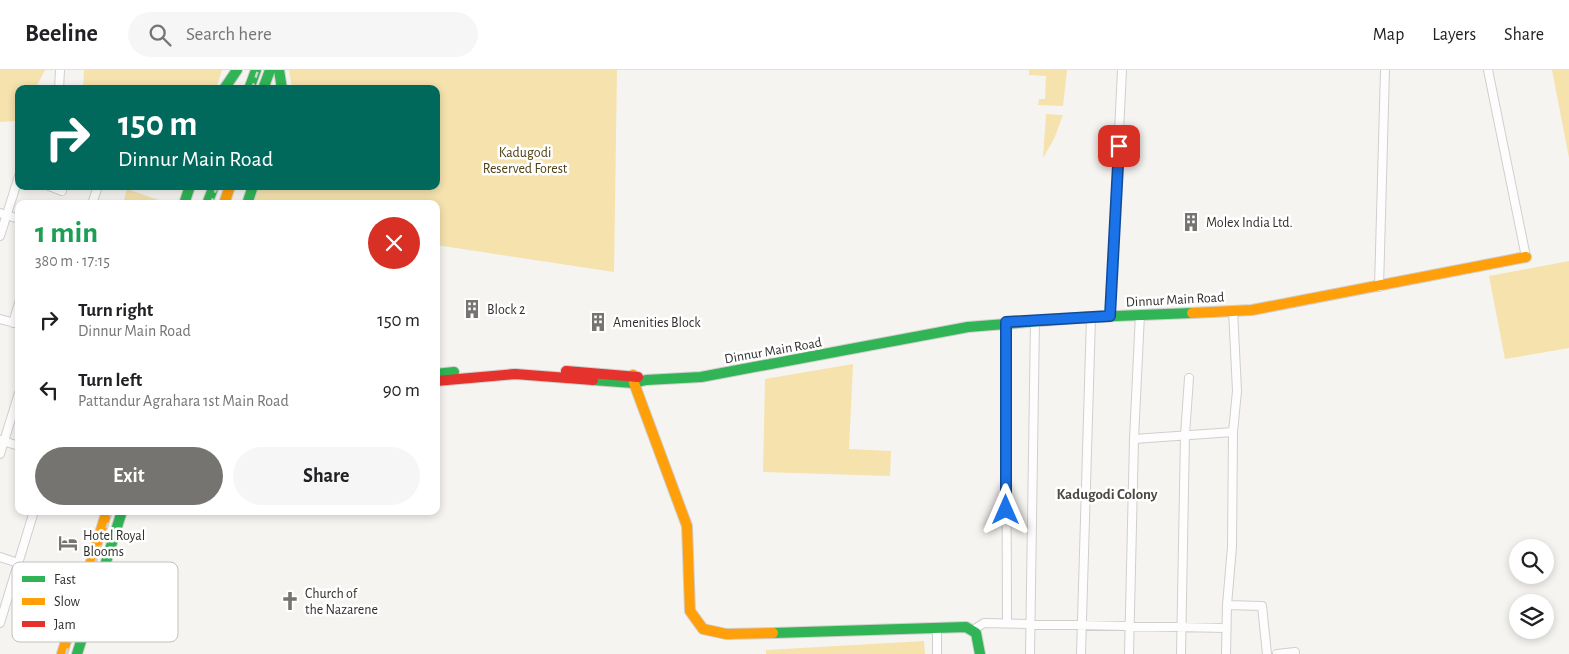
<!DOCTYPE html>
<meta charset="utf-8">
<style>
:root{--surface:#fff;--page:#f6f6f6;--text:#202124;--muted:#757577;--line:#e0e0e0;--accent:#757471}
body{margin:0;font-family:"Alegreya Sans",sans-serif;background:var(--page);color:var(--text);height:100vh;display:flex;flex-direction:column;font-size:19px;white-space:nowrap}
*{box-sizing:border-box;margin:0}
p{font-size:16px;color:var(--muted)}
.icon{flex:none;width:28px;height:28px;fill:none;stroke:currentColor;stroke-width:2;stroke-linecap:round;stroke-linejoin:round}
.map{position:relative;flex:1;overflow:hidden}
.drawer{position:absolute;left:15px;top:130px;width:425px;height:315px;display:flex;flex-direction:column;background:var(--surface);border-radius:10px;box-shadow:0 2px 8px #0003}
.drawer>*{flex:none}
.banner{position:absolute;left:15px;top:15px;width:425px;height:105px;border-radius:10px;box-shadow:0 2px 8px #0003;background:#00695c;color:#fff;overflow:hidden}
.buttons{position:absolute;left:1509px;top:469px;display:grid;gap:10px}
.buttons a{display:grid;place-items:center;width:45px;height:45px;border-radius:50%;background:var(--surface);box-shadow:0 2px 8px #0003;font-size:25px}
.pin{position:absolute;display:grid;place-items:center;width:42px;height:42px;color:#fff;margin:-21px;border-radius:10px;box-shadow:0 2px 8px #0006}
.me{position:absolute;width:55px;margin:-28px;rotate:0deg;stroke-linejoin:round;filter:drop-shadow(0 0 4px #0008)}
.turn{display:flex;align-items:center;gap:18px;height:105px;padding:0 20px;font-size:22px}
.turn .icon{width:65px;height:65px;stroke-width:2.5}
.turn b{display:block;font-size:35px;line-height:42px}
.round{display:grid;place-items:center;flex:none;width:52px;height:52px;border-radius:26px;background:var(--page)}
.headline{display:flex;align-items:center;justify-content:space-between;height:85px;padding:0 20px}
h1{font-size:30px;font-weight:700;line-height:38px;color:#1e9e55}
.button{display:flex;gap:10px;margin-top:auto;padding:10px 20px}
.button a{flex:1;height:58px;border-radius:30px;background:var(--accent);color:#fff;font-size:20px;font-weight:700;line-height:58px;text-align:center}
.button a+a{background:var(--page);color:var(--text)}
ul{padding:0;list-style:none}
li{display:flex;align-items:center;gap:15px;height:70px;padding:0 20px}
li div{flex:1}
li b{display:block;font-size:19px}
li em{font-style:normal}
header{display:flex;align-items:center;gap:30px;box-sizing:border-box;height:70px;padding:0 25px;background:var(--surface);border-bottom:1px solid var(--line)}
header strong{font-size:24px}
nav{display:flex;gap:28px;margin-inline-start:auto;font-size:18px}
.search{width:350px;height:45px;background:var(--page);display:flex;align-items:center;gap:12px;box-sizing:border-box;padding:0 18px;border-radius:28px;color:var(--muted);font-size:19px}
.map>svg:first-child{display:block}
.green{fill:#f5e2ad}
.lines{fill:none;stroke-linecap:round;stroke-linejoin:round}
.street-casing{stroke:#d1cfcc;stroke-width:10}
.fast-casing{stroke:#d1cfcc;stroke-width:12}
.slow-casing{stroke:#d1cfcc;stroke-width:12}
.jam-casing{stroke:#d1cfcc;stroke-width:12}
.street{stroke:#fefdfd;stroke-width:8}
.fast{stroke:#30b455;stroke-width:10}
.slow{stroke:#ff9f0a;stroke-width:10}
.jam{stroke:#e5322d;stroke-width:10}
.rail{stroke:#d1d0d0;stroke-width:2.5;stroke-dasharray:6 6;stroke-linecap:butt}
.route-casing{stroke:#114b97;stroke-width:12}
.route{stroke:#1a73e8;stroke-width:9}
.labels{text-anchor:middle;stroke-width:5;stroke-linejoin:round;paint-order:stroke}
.park-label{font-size:14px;fill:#504115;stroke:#fff}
.poi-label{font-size:14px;fill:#302f2c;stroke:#fff;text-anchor:start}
.street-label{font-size:14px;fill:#302f2c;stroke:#fff}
.neighbourhood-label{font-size:15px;font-weight:bold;fill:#4b4943;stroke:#fff}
.key{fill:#fff;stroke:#c1c1c0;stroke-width:1}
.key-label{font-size:14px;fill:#302f2c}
</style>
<header>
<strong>Beeline</strong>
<div class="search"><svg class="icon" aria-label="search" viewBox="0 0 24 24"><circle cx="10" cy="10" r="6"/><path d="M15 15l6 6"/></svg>Search here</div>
<nav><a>Map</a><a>Layers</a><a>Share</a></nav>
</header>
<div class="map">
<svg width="1569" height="584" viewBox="0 0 1569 584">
<rect width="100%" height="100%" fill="#f6f4f0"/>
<path class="green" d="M0 0H45L35 19H19V48L17 51 0 52Z
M84 0H222L216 19H83Z
M289 0H617L614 202 436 175V134H253L259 116H436V19H292Z
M1029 0H1067L1063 36 1038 35 1039 29H1045L1046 6 1029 5Z
M1552 0H1569V88Z
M1046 44 1063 45 1054 69 1043 88Z
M127 119 170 134H123Z
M1569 191V278L1505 289 1489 206Z
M853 294 849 379 891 381 890 406 763 402 765 309Z
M924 571 925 584H766V580Z"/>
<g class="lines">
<g class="street-casing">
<path id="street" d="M1488 0 1526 187
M59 19 60 0
M49 116 62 121
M92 134 98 116
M0 143 19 149
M0 166 19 106
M1379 217 1385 0
M1110 246 1122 0
M0 249 19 254
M1006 252 1007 553
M13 253 19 233
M1134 369 1233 362
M0 370 19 376
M0 384 19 323
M0 487 18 493
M1227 535 1262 536 1267 584
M0 553 34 441
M937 558V584
M973 560 984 553 1226 558
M1030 584 1035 250
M1081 584 1091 247
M1129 584 1134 369 1140 244
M1181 584 1185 365 1189 308
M1226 584 1227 535 1232 477 1233 362 1237 321 1233 240
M1277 584 1295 582"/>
</g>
<g class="fast-casing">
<path id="fast" d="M279 0 282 19
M224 19 237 0
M249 19 256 0
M263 19 270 0
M184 134 190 116
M207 134 214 116
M247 134 253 116
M436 304 454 302
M593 310 634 313 646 310 701 307 968 257 1091 247 1192 243
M773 563 966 557 976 563 980 584
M77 584 122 441"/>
</g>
<g class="slow-casing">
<path id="slow" d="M224 134 230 116
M1192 243 1252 240 1526 187
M633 305 634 313 687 456 690 541 703 559 726 564 773 563
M62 584 107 441"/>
</g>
<g class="jam-casing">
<path id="jam" d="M566 301 638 307
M436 311 515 304 593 310"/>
</g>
<use href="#street" class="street"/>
<use href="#fast" class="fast"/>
<use href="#slow" class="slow"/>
<use href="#jam" class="jam"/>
<path class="rail" d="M252 19 258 0
M211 134 217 116
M66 584 112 441"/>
</g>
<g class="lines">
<g class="route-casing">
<path id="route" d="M1006 440V252L1110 246 1119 76"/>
</g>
<use href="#route" class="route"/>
</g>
<defs>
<g id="building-bare" transform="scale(1.5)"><path d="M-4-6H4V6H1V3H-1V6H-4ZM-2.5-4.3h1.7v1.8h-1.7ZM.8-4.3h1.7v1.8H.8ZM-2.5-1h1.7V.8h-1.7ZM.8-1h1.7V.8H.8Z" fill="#757471" stroke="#fff" stroke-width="2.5" paint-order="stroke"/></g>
<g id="hotel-bare" transform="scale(1.5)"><path d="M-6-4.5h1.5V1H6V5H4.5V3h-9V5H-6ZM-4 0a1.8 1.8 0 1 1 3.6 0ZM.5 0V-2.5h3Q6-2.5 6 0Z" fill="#757471" stroke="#fff" stroke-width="2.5" paint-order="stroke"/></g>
<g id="church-bare" transform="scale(1.5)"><path d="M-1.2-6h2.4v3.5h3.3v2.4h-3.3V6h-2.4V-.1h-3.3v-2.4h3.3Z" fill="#757471" stroke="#fff" stroke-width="2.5" paint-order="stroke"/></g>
</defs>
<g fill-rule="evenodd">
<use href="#building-bare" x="1191" y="152"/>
<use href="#building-bare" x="472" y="239"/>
<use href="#building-bare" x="598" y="252"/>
<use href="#hotel-bare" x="68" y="473"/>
<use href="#church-bare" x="290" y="531"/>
</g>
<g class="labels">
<g class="park-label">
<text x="525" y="87">Kadugodi<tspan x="525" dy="16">Reserved Forest</tspan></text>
</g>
<g class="poi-label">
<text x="1206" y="157">Molex India Ltd.</text>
<text x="487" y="244">Block 2</text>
<text x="613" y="257">Amenities Block</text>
<text x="83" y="470">Hotel Royal<tspan x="83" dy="16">Blooms</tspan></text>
<text x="305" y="528">Church of<tspan x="305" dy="16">the Nazarene</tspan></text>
</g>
<g class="street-label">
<text transform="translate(1175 229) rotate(-3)" y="5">Dinnur Main Road</text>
<text transform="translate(773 280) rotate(-10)" y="5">Dinnur Main Road</text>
</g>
<g class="neighbourhood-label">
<text x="1107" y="429">Kadugodi Colony</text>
</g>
</g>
<rect x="12" y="492" width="166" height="80" rx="8" class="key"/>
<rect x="22" y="506" width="23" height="6" fill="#30b455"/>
<rect x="22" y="528" width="23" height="7" fill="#ff9f0a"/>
<rect x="22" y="551" width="23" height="6" fill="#e5322d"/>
<g class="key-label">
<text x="54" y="514">Fast</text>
<text x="54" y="536">Slow</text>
<text x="54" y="559">Jam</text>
</g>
</svg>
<div class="buttons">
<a><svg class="icon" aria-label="search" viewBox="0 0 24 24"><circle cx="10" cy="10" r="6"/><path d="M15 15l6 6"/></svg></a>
<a><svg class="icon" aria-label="layers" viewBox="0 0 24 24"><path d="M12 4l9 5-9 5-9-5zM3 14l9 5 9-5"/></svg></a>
</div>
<div class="pin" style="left:1119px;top:76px;background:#d93025"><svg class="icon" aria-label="arrive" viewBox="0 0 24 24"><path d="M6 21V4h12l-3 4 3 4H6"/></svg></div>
<svg class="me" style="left:1006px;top:440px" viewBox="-20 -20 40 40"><path d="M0-17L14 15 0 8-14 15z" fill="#1a73e8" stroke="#fff" stroke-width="4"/></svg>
<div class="banner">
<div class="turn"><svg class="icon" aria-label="right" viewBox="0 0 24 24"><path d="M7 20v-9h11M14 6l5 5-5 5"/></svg><div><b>150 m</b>Dinnur Main Road</div></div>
</div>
<section class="drawer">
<div class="headline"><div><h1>1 min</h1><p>380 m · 17:15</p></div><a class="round" style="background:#d93025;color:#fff"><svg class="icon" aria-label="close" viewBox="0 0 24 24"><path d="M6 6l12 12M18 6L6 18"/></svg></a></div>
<ul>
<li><svg class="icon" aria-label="right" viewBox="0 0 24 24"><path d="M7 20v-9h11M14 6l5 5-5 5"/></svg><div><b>Turn right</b><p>Dinnur Main Road</p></div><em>150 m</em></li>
<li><svg class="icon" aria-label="left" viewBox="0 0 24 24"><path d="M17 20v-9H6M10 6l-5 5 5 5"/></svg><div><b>Turn left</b><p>Pattandur Agrahara 1st Main Road</p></div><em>90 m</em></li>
</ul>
<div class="button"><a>Exit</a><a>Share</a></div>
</section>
</div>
